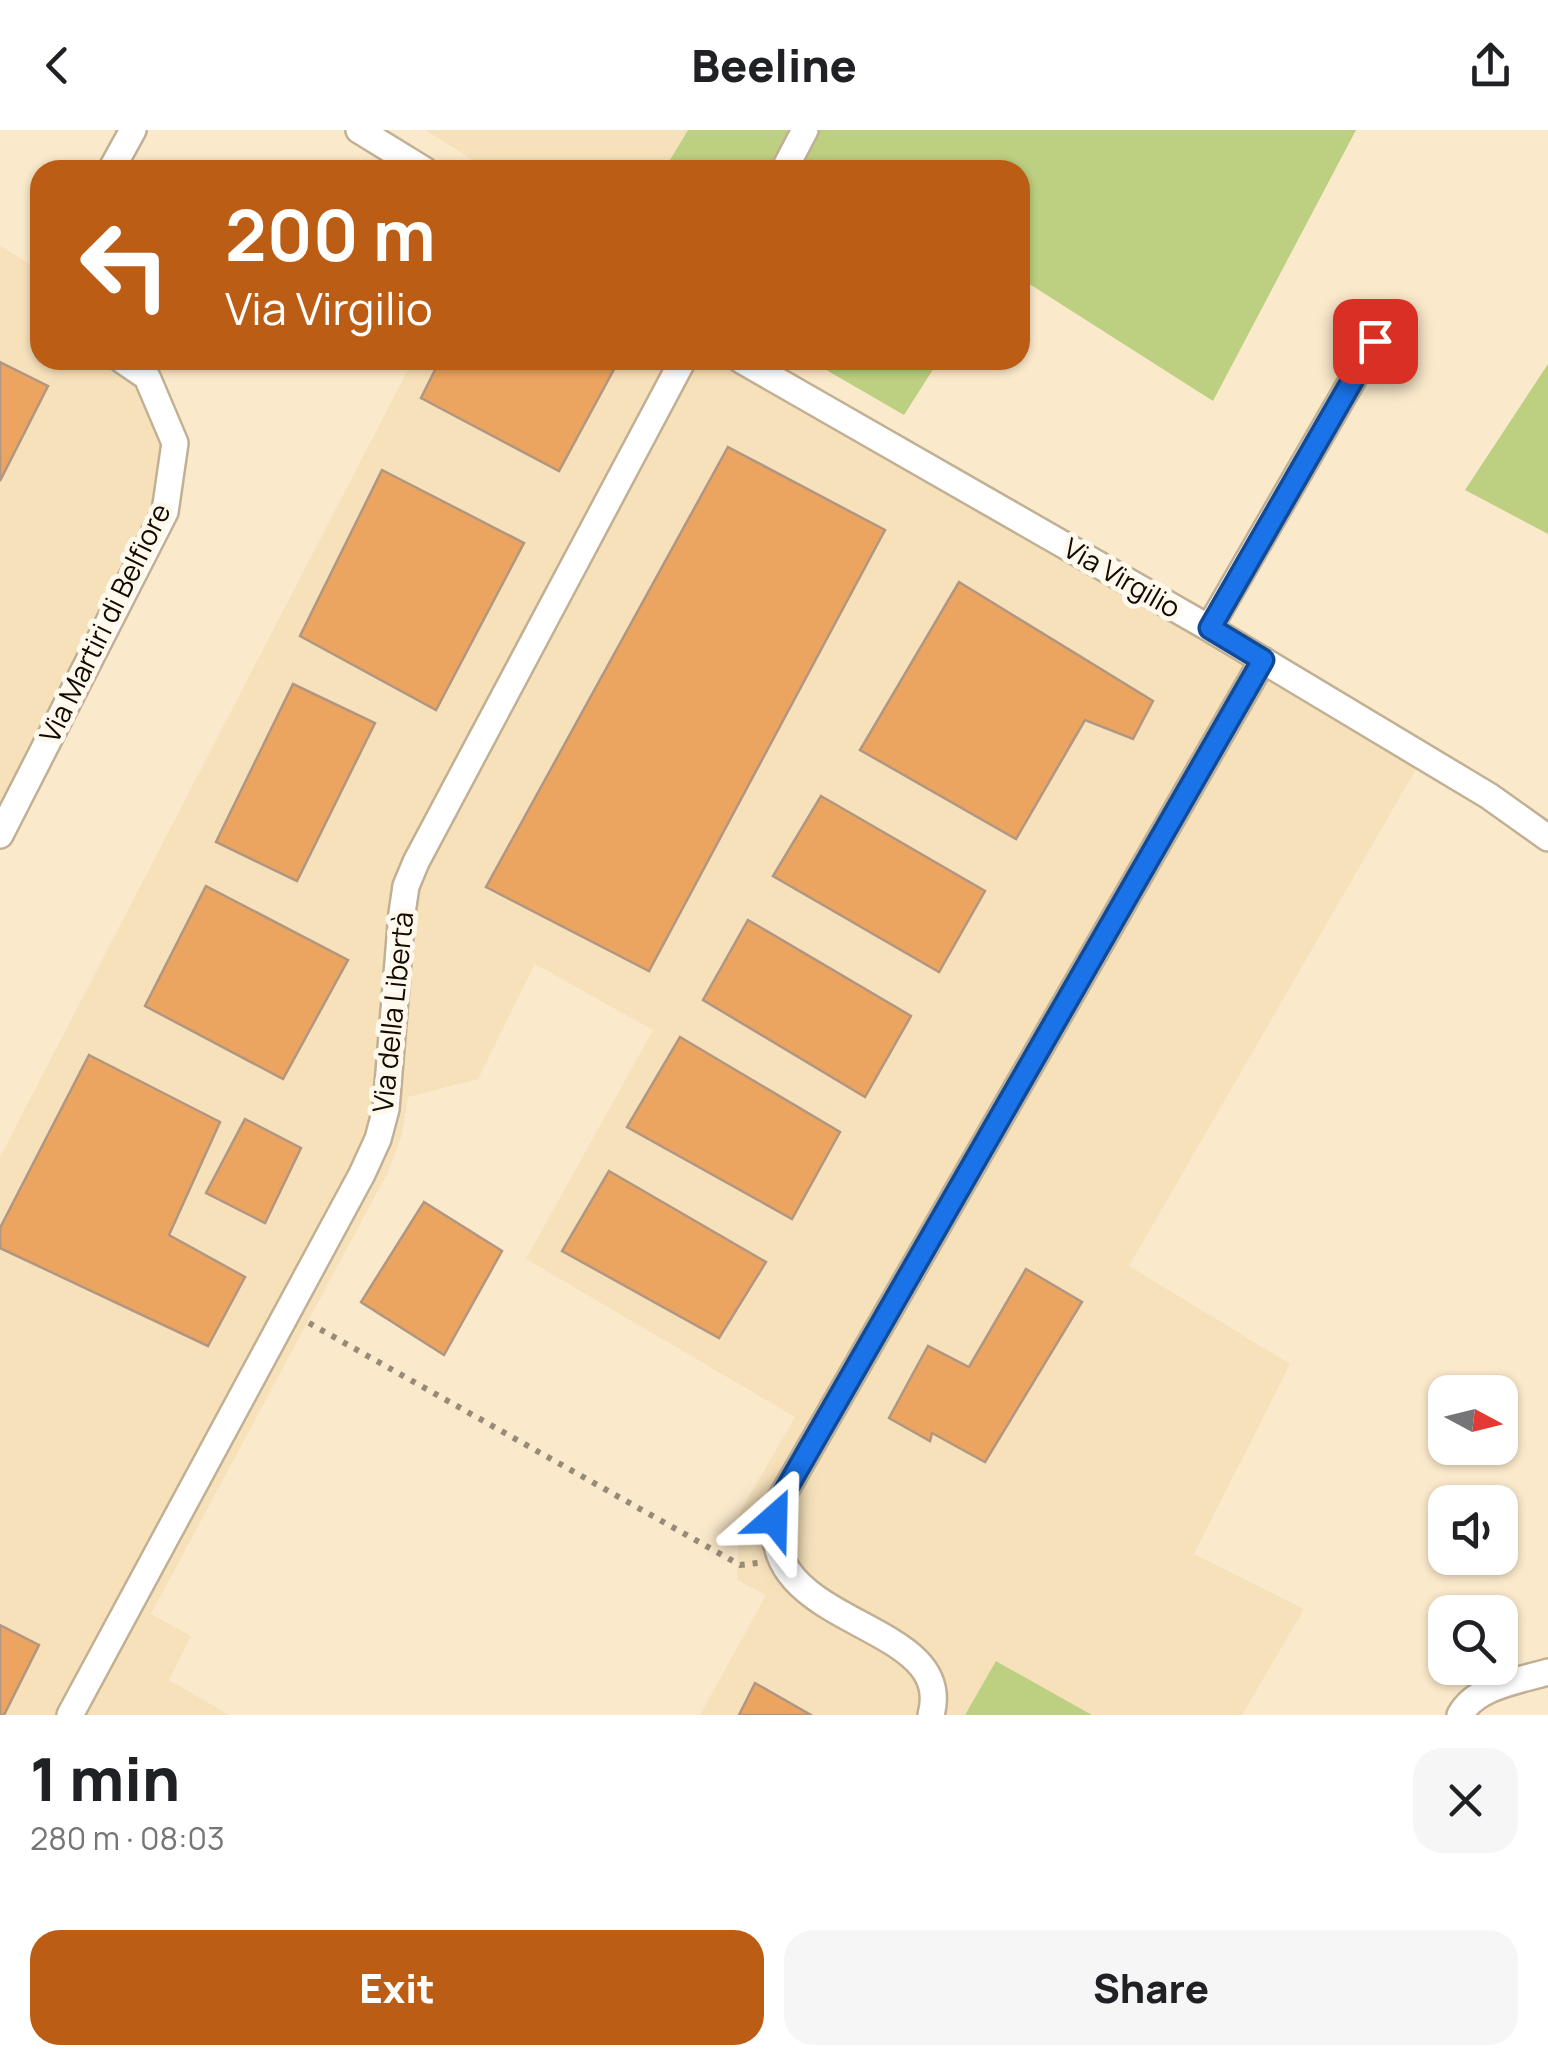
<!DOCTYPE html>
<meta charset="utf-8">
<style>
:root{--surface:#fff;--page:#f6f6f6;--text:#202124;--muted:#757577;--accent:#bc5d15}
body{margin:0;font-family:Manrope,sans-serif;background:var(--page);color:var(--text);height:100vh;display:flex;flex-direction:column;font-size:38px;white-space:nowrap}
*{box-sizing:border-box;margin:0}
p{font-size:32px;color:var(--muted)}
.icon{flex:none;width:55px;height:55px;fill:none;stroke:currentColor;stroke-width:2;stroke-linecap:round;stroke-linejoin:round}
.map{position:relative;height:1585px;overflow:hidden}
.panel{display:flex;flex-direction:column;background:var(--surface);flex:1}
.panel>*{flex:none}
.banner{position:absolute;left:30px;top:30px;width:1000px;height:210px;border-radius:30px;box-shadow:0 2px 8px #0004;background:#bc5d15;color:#fff;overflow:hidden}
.needle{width:65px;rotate:97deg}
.controls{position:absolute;left:1428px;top:1245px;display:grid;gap:20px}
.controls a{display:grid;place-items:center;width:90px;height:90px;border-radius:20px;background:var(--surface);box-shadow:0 2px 8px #0004;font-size:50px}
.pin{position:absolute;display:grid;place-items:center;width:85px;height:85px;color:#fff;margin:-42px;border-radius:20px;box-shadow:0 5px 15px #0006}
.me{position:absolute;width:110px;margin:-55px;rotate:25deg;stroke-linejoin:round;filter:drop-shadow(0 0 8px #0008)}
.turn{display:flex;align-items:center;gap:35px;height:210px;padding:0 30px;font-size:45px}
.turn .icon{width:130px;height:130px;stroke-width:2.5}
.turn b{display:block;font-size:70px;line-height:85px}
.round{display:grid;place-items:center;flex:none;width:105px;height:105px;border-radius:30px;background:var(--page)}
.headline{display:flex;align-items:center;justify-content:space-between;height:170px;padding:0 30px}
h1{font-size:60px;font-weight:800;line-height:75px}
.button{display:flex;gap:20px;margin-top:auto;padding:20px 30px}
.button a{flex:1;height:115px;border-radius:30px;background:var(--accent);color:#fff;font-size:40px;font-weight:800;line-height:115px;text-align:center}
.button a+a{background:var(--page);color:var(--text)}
header{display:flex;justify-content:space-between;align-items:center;height:130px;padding:0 30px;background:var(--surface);font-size:45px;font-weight:800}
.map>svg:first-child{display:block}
.built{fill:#f6e1bb}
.green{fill:#bdcf80}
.building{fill:#eca461;stroke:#b19781;stroke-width:2.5}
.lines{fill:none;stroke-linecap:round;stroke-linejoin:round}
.minor-casing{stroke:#c1b093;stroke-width:30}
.path{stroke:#988b76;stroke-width:6;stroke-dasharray:5 8;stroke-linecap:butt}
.minor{stroke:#fff;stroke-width:25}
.route-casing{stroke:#114b97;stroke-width:25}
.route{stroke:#1a73e8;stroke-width:18}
.labels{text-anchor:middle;stroke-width:10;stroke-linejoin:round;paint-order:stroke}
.street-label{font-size:28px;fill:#100a02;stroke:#fff8ec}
</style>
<header><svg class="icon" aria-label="back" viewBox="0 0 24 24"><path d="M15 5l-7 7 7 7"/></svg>Beeline<svg class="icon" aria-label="share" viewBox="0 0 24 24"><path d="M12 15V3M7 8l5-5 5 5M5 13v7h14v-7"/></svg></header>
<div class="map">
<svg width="1548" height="1585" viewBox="0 0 1548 1585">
<rect width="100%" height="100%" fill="#fbe9cb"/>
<path class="built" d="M425 0H688L664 40H489Z
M0 116 40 140V230H122L175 313 165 382 0 705Z
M413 230H741L1423 627 1129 1136 1290 1234 1194 1424 1304 1479 1242 1585H1092L997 1531 965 1585H700L766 1465 737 1450 739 1384 795 1287 526 1129 653 900 535 834 478 949 408 967 402 1005 387 1044 151 1484 191 1506 169 1550 229 1585H0V1027Z"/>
<path class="green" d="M688 0H1356L1213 271 1020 148V40H664Z
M809 230H939L904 285Z
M1548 234V404L1465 360Z
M996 1531 1092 1585H965Z"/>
<path class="building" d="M440 230H619L559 341 421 268Z
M0 232 48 256 0 351Z
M728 317 885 400 649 841 486 757Z
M382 340 524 413 436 580 300 506Z
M959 452 1153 571 1133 609 1085 590 1016 709 860 620Z
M293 554 375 593 297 751 216 712Z
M821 666 985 761 939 842 773 746Z
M206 756 348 830 283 949 145 876Z
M748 790 911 886 865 967 703 870Z
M680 907 840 1002 792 1089 627 997Z
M89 925 220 992 169 1105 245 1147 208 1216 0 1118V1098Z
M245 989 301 1018 265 1093 206 1063Z
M609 1041 766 1132 719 1208 562 1121Z
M424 1072 502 1121 444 1225 361 1172Z
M1026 1139 1082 1172 985 1332 932 1303 930 1311 889 1288 928 1216 969 1237Z
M0 1495 39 1515 4 1585H0Z
M755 1553 811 1585H739Z"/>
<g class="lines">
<g class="minor-casing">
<path id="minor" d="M359 0 424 40
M111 40 133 0
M784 40 805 0
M741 230 1209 498 1489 666 1548 708
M1209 498 1375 211
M0 705 165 382 175 313 147 247 122 230
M70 1585 362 1044 378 1009 386 979 402 783 406 756 416 732 683 230
M931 1585C958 1485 741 1501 780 1370L1263 530
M1460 1585C1476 1556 1518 1551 1548 1542"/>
</g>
<path class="path" d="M309 1193 740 1435 758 1433"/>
<use href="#minor" class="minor"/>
</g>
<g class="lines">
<g class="route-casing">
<path id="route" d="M774 1389 780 1370 1263 530 1210 498 1375 211"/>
</g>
<use href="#route" class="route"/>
</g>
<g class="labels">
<g class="street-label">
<text transform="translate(1122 448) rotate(30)" y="10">Via Virgilio</text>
<text transform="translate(105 493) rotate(-64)" y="10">Via Martiri di Belfiore</text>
<text transform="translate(393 882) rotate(-84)" y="10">Via della Libertà</text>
</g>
</g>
</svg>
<div class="controls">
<a><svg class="needle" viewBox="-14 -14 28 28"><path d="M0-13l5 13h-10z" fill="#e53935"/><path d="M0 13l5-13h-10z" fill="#757577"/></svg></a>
<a><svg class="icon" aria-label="sound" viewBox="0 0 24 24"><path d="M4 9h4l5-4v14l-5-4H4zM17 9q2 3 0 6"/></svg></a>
<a><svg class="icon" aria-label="search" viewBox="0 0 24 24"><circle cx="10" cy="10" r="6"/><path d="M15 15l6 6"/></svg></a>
</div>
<div class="pin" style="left:1375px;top:211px;background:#d93025"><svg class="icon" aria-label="arrive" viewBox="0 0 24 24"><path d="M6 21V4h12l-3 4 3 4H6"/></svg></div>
<svg class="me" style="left:774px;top:1389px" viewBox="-20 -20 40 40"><path d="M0-17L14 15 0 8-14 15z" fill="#1a73e8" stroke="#fff" stroke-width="4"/></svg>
<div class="banner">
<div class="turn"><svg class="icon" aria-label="left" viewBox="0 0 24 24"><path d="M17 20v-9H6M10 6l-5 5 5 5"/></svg><div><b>200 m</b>Via Virgilio</div></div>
</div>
</div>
<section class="panel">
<div class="headline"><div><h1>1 min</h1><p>280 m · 08:03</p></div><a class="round"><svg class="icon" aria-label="close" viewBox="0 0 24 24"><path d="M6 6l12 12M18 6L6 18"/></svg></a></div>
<div class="button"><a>Exit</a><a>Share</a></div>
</section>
